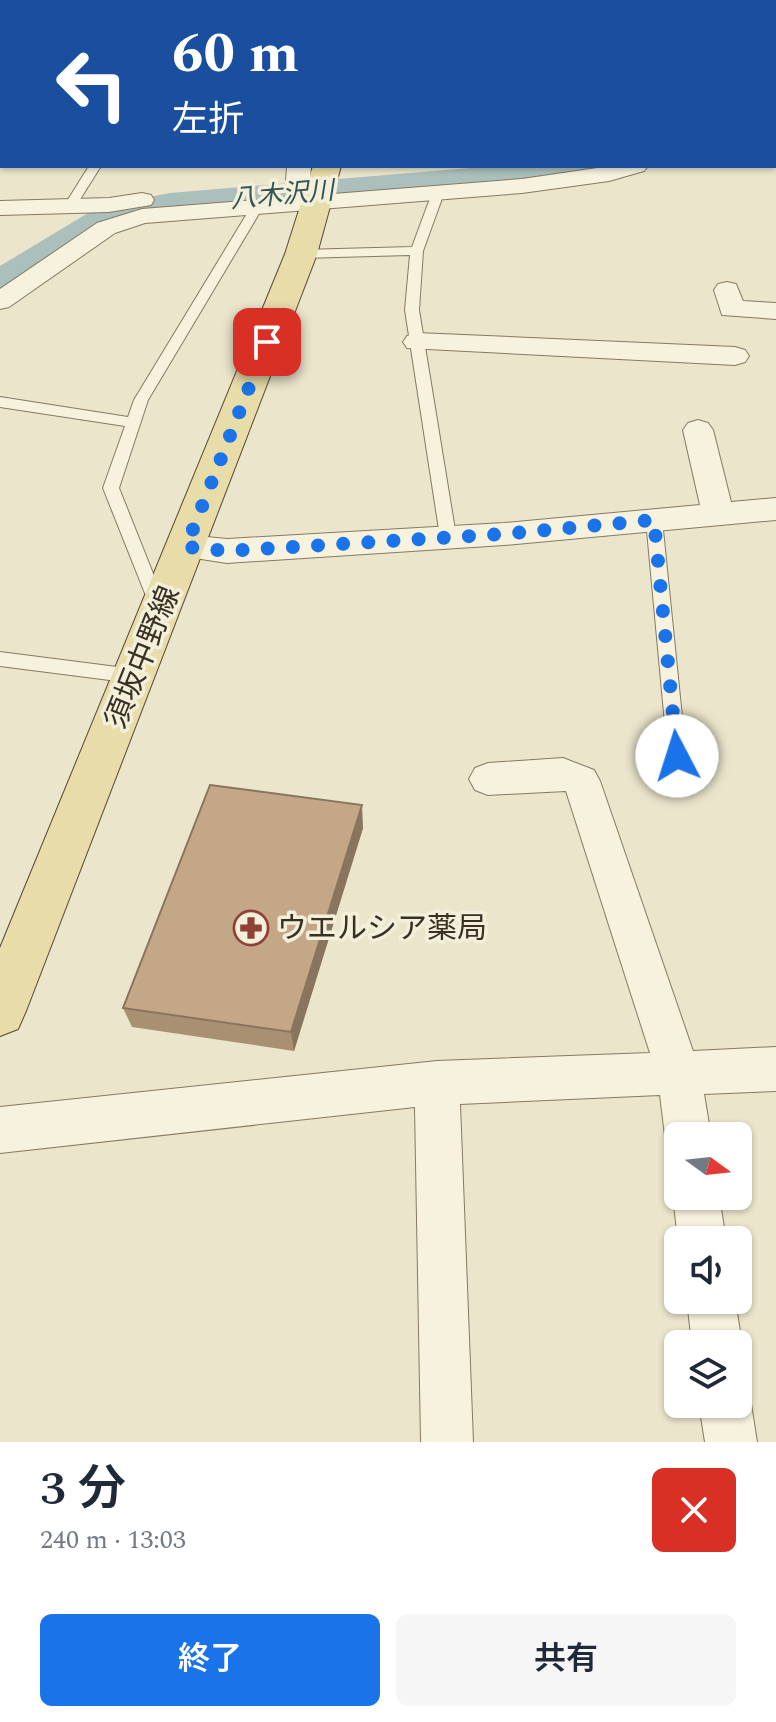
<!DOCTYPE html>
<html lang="ja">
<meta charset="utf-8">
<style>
:root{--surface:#fff;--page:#f6f6f7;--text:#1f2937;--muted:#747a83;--accent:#1a73e8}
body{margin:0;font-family:Spectral,"Noto Sans JP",serif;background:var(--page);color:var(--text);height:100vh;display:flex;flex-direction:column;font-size:30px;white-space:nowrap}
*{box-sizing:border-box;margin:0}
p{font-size:26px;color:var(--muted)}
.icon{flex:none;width:44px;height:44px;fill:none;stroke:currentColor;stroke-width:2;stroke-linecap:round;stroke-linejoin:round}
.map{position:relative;height:1442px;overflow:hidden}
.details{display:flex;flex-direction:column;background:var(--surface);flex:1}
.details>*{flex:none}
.top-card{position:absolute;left:0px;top:0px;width:776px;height:168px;box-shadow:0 2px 6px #0004;background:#1a4fa0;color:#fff;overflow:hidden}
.needle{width:52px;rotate:105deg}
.buttons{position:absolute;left:664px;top:1122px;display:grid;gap:16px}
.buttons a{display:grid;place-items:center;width:88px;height:88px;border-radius:12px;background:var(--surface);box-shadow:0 2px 6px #0004;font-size:40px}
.pin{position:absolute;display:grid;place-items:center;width:68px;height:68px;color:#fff;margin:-34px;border-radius:16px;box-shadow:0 4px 12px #0006}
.me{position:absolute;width:88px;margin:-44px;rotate:355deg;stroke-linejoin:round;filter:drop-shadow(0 0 6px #0008)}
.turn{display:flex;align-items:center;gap:28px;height:168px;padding:0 40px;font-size:36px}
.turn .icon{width:104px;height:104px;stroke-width:2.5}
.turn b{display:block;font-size:56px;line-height:68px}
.round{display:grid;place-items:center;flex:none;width:84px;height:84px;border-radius:12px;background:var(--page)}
.summary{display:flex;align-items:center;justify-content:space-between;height:136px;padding:0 40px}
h1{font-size:48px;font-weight:600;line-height:60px}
.button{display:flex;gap:16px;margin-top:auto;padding:16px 40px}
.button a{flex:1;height:92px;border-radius:12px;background:var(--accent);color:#fff;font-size:32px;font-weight:600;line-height:92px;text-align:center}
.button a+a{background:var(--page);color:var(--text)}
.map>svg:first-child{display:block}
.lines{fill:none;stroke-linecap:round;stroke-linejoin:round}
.river{fill:#abc0bc;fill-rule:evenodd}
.lane-casing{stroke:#867961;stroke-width:2}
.street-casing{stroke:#867961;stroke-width:2}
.secondary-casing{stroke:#685a44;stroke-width:2}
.primary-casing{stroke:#554735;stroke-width:2}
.lane{fill:#f6f2de;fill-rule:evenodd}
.street{fill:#f6f2de;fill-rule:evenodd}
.secondary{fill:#f6f2de;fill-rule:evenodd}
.primary{fill:#e8dca9;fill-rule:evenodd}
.wall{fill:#a99073}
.shaded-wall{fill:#89755e}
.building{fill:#c4a786;stroke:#89755e;stroke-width:2}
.route{stroke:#1a73e8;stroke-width:14;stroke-dasharray:0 25.2}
.labels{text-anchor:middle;stroke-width:7;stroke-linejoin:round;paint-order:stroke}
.far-water-label{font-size:26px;font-style:italic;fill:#345556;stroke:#f3efdb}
.street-label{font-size:30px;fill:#383023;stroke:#f3efdb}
.poi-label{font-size:30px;fill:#383023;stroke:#f3efdb;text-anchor:start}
</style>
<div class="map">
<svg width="776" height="1442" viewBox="0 0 776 1442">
<rect width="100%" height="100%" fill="#ebe5cc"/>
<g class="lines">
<path class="river" d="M737 0H771V2H737Z
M494 166H605L599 174 505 189 170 217 126 226 15 294 0 298V266L98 207 113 204 170 193Z"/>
<g class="lane-casing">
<path id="lane" d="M89 166H101L74 209H66L64 206Z
M438 189 444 193 423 251 419 310 456 536 448 542 440 536 405 310 410 255 301 258 295 254 301 250 412 247 432 193Z
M257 203 263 207 148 400 119 488 166 606 158 612 150 606 103 488 125 426 0 407V397L128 417 134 400 251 207Z
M654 514 662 520 686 756 684 761H670L668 756 646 520Z
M0 652 133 669 142 676 133 683 0 666Z"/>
</g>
<g class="street-casing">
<path id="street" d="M694 0H725L726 2H695Z
M759 0H776V6L774 2Z
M0 24H2V36H0Z
M774 25H776V40H774Z
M776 89V104L774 105V90Z
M287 166H311L310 182 306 187H290L286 182Z
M611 166H648L644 171 609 181 522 193 145 223 115 233 9 307 0 309V289L97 223 142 209 522 179Z
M142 193 151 195 154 200 151 205 109 212 0 215V201L109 198Z
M727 282 736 284 743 301 776 303V319L722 315 714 290 718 284Z
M417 333 735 347 745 350 749 356 745 362 735 365 407 348 403 342 407 336Z
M698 420 708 423 713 430 731 502 776 498V520L504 545 227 563 175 555 170 547 175 539 186 535 227 539 504 523 700 505 683 430 688 423Z
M563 758 594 770 600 781 693 1051 776 1047V1091L704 1094 711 1136H678V1155L672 1152 665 1136 660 1095 460 1104 473 1442H421L415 1107 0 1153V1107L437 1061 650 1053 566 791 488 795 475 790 469 779 475 768 488 763Z
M678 1183V1196H719L726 1240H678L673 1196Z
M687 1300H735L742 1344 738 1354V1344H692Z
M738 1384 743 1386 751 1404 757 1442H705L699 1404H738Z"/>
</g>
<g class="secondary-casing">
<path id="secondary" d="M272 0H296V2H272Z"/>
</g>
<g class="primary-casing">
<path id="primary" d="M343 0H367V2H343Z
M313 166H341L317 254 26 1011 18 1029 0 1036V948L285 254Z"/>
</g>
<use href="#lane" class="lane"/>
<use href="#street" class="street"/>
<use href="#secondary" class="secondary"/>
<use href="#primary" class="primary"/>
</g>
<path class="wall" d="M363 828 294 1051 132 1027 123 1008Z"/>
<path class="shaded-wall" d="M362 805 363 828 294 1051 291 1032Z"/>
<path class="building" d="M210 785 362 805 291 1032 123 1008Z"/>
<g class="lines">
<path class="route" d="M267 342 186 547 227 551 504 534 654 520 677 756"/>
</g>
<defs>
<g id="pharmacy-ring" transform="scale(1.8)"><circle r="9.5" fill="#f3efdb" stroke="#8f4138" stroke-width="1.5"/><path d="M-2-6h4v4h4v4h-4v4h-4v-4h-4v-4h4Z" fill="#8f4138"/></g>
</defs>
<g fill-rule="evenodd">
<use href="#pharmacy-ring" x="251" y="928"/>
</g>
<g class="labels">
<g class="far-water-label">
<text transform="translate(282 194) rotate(-5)" y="9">八木沢川</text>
</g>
<g class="street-label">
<text transform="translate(142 657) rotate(-68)" y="10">須坂中野線</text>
</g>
<g class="poi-label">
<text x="277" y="938">ウエルシア薬局</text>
</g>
</g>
</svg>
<div class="buttons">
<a><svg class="needle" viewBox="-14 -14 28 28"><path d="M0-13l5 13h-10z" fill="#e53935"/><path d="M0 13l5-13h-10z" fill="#747a83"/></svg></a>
<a><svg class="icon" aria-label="sound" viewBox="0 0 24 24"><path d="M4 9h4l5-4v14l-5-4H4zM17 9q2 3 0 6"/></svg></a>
<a><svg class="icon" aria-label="layers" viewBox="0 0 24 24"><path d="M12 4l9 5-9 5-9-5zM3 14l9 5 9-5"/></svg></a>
</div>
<div class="pin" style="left:267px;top:342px;background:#d93025"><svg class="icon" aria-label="arrive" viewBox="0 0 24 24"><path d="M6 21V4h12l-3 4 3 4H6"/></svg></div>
<svg class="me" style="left:677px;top:756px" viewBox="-20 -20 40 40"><circle r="19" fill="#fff"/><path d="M0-13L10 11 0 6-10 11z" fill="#1a73e8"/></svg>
<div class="top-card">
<div class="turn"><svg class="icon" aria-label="left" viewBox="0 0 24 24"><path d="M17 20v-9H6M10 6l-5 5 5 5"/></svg><div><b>60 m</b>左折</div></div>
</div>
</div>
<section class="details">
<div class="summary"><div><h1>3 分</h1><p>240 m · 13:03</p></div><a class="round" style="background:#d93025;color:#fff"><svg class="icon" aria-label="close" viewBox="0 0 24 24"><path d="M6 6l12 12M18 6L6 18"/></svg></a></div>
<div class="button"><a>終了</a><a>共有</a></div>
</section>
